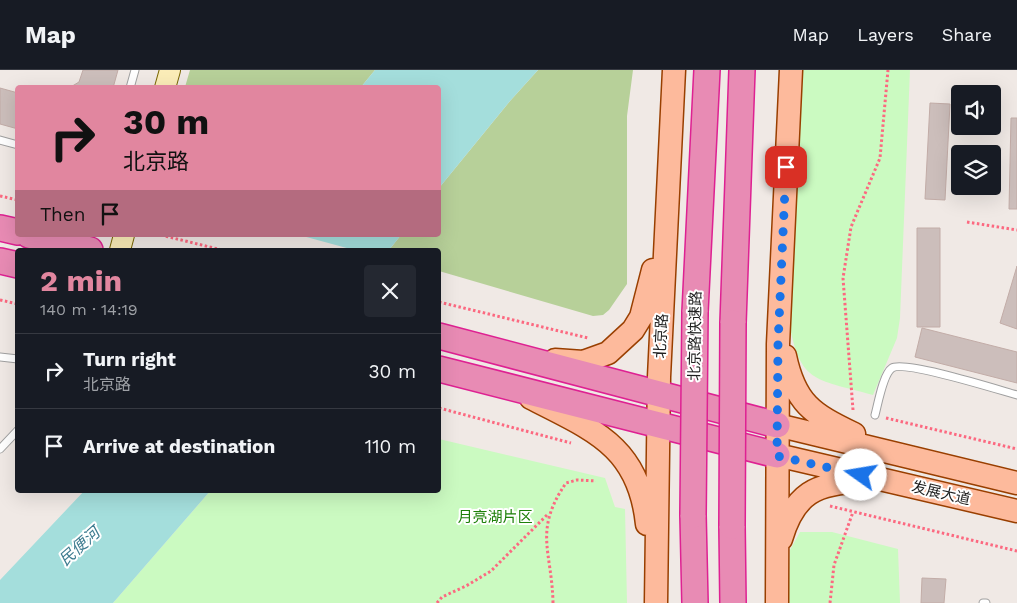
<!DOCTYPE html>
<meta charset="utf-8">
<style>
:root{--surface:#171b24;--page:#242831;--text:#f1f3f6;--muted:#9ea1a6;--line:#363941;--accent:#e1869f}
body{margin:0;font-family:"Work Sans","Noto Sans SC",sans-serif;background:var(--page);color:var(--text);height:100vh;display:flex;flex-direction:column;font-size:19px;white-space:nowrap}
*{box-sizing:border-box;margin:0}
p{font-size:16px;color:var(--muted)}
.icon{flex:none;width:28px;height:28px;fill:none;stroke:currentColor;stroke-width:2;stroke-linecap:round;stroke-linejoin:round}
.map{position:relative;flex:1;overflow:hidden}
.details{position:absolute;left:15px;top:178px;width:426px;height:245px;display:flex;flex-direction:column;background:var(--surface);border-radius:5px;box-shadow:0 5px 20px #0002}
.details>*{flex:none}
.top-card{position:absolute;left:15px;top:15px;width:426px;height:152px;border-radius:5px;box-shadow:0 5px 20px #0002;background:#e1869f;color:#111;overflow:hidden}
.tools{position:absolute;left:951px;top:15px;display:grid;gap:10px}
.tools a{display:grid;place-items:center;width:50px;height:50px;border-radius:5px;background:var(--surface);box-shadow:0 5px 20px #0002;font-size:25px}
.pin{position:absolute;display:grid;place-items:center;width:42px;height:42px;color:#fff;margin:-21px;border-radius:10px;box-shadow:0 2px 8px #0006}
.me{position:absolute;width:55px;margin:-28px;rotate:283deg;stroke-linejoin:round;filter:drop-shadow(0 0 4px #0008)}
.turn{display:flex;align-items:center;gap:18px;height:105px;padding:0 25px;font-size:22px}
.turn .icon{width:65px;height:65px;stroke-width:2.5}
.turn b{display:block;font-size:35px;line-height:42px}
.then{display:flex;align-items:center;height:48px;padding:0 25px;background:#0003;gap:10px;font-size:19px}
.round{display:grid;place-items:center;flex:none;width:52px;height:52px;border-radius:5px;background:var(--page)}
.summary{display:flex;align-items:center;justify-content:space-between;height:85px;padding:0 25px}
h1{font-size:30px;font-weight:700;line-height:38px;color:var(--accent)}
ul{padding:0;list-style:none}
li{display:flex;align-items:center;gap:15px;height:75px;padding:0 25px;border-top:1px solid var(--line)}
li div{flex:1}
li b{display:block;font-size:19px}
li em{font-style:normal}
header{display:flex;align-items:center;gap:30px;box-sizing:border-box;height:70px;padding:0 25px;background:var(--surface);border-bottom:1px solid var(--line)}
header strong{font-size:24px}
nav{display:flex;gap:28px;margin-inline-start:auto;font-size:18px}
.map>svg:first-child{display:block}
.forest{fill:#b7d099}
.park{fill:#cbfac1}
.water{fill:#a4dedc}
.pier{fill:#f0e9e5}
.building{fill:#ccbebb;stroke:#c2aca7}
.lines{fill:none;stroke-linecap:round;stroke-linejoin:round}
.lane-casing{stroke:#a0a0a0;stroke-width:9}
.secondary-casing{stroke:#796703;stroke-width:22}
.primary-casing{stroke:#993f00;stroke-width:25}
.highway-casing{stroke:#de2192;stroke-width:28}
.path{stroke:#fc6980;stroke-width:3;stroke-dasharray:2.5 2.5;stroke-linecap:butt}
.lane{stroke:#fff;stroke-width:7}
.secondary{stroke:#fbedb8;stroke-width:20}
.primary{stroke:#fdba9c;stroke-width:22}
.highway{stroke:#e88bb4;stroke-width:25}
.highway-bridge-casing{stroke:#de2192;stroke-width:28;stroke-linecap:butt}
.highway-bridge{stroke:#e88bb4;stroke-width:25}
.route{stroke:#1a73e8;stroke-width:9;stroke-dasharray:0 16.2}
.labels{text-anchor:middle;stroke-width:4;stroke-linejoin:round;paint-order:stroke}
.street-label{font-size:15px;fill:#1f1f1f;stroke:#fff}
.park-label{font-size:15px;fill:#1e800a;stroke:#fff}
.water-label{font-size:16px;font-style:italic;fill:#3e7c90;stroke:#fff}
</style>
<header>
<strong>Map</strong>
<nav><a>Map</a><a>Layers</a><a>Share</a></nav>
</header>
<div class="map">
<svg width="1017" height="533" viewBox="0 0 1017 533">
<rect width="100%" height="100%" fill="#f0e9e5"/>
<path class="forest" d="M190 0H375L361 17H185Z
M538 0H633L627 46V214L609 240 603 245 593 246 439 201V180H389L401 165H439V118L510 31Z"/>
<path class="park" d="M803 0H910L900 248 897 268 873 325C813 308 799 314 788 246Z
M439 369 605 408 615 437 625 439 627 533H113L211 420H439Z
M800 462H832L898 479 900 533H788L790 480Z"/>
<path class="water" d="M375 0H538L510 31 439 118V18L361 17Z
M241 165H401L389 180H233Z
M85 420H211L113 533H0V510Z"/>
<path class="pier" d="M239 165H299L354 180H230Z"/>
<path class="building" d="M83 0H118L113 18H69L79 12Z
M0 18 18 23V59L0 54Z
M930 33 950 34 945 130 925 129Z
M1011 48H1017V139H1009Z
M917 158H940V257H917Z
M1017 196V259L1000 253Z
M922 258 1017 282V313L915 287Z
M922 508 946 509 944 533H921Z"/>
<g class="lines">
<g class="lane-casing">
<path id="lane" d="M130 18 135 0
M0 70 18 75
M0 287 18 289
M875 345C878 334 883 304 892 298 904 290 999 320 1017 325
M0 379 18 360
M983 533H986"/>
</g>
<g class="secondary-casing">
<path id="secondary" d="M165 18 170 0
M120 180 124 165"/>
</g>
<g class="primary-casing">
<path id="primary" d="M785 286C795 333 812 344 854 364
M555 290 583 292 608 283 633 260 641 247 653 200
M531 328C593 360 639 376 647 454
M777 355 1017 413
M777 385 1017 441
M781 469C794 424 816 412 862 412
M656 533 659 307 674 0
M777 533 778 274 791 0"/>
</g>
<g class="highway-casing">
<path id="highway" d="M0 158 18 162
M29 165 90 180
M0 191 18 195
M695 242 707 0
M733 253 742 0
M439 266 777 355
M439 299 777 385
M693 445 695 533
M732 456 733 533"/>
</g>
<path class="path" d="M0 126 18 130
M967 152 1017 160
M161 165 222 180
M0 230 18 234
M439 232 588 268
M439 338 571 373
M853 340 843 208 851 157 880 88 888 0
M886 348 1017 379
M830 436 1017 481
M437 533 442 527 466 516 491 501 547 445
M553 533C552 481 533 461 566 413L577 410 596 411
M830 533 834 495 853 442"/>
<use href="#lane" class="lane"/>
<use href="#secondary" class="secondary"/>
<use href="#primary" class="primary"/>
<use href="#highway" class="highway"/>
<g class="highway-bridge-casing">
<path id="highway-bridge" d="M693 445 695 242
M732 456 733 253"/>
</g>
<use href="#highway-bridge" class="highway-bridge"/>
</g>
<g class="lines">
<path class="route" d="M786 97 778 274 777 386 861 405"/>
</g>
<g class="labels">
<g class="street-label">
<text transform="translate(661 266) rotate(-87)" y="5">北京路</text>
<text transform="translate(695 266) rotate(-89)" y="5">北京路快速路</text>
<text transform="translate(941 423) rotate(13)" y="5">发展大道</text>
</g>
<g class="park-label">
<text x="495" y="452">月亮湖片区</text>
</g>
<g class="water-label">
<text transform="translate(79 476) rotate(-42)" y="6">民便河</text>
</g>
</g>
</svg>
<div class="tools">
<a><svg class="icon" aria-label="sound" viewBox="0 0 24 24"><path d="M4 9h4l5-4v14l-5-4H4zM17 9q2 3 0 6"/></svg></a>
<a><svg class="icon" aria-label="layers" viewBox="0 0 24 24"><path d="M12 4l9 5-9 5-9-5zM3 14l9 5 9-5"/></svg></a>
</div>
<div class="pin" style="left:786px;top:97px;background:#d93025"><svg class="icon" aria-label="arrive" viewBox="0 0 24 24"><path d="M6 21V4h12l-3 4 3 4H6"/></svg></div>
<svg class="me" style="left:861px;top:405px" viewBox="-20 -20 40 40"><circle r="19" fill="#fff"/><path d="M0-13L10 11 0 6-10 11z" fill="#1a73e8"/></svg>
<div class="top-card">
<div class="turn"><svg class="icon" aria-label="right" viewBox="0 0 24 24"><path d="M7 20v-9h11M14 6l5 5-5 5"/></svg><div><b>30 m</b>北京路</div></div>
<div class="then">Then<svg class="icon" aria-label="arrive" viewBox="0 0 24 24"><path d="M6 21V4h12l-3 4 3 4H6"/></svg></div>
</div>
<section class="details">
<div class="summary"><div><h1>2 min</h1><p>140 m · 14:19</p></div><a class="round"><svg class="icon" aria-label="close" viewBox="0 0 24 24"><path d="M6 6l12 12M18 6L6 18"/></svg></a></div>
<ul>
<li><svg class="icon" aria-label="right" viewBox="0 0 24 24"><path d="M7 20v-9h11M14 6l5 5-5 5"/></svg><div><b>Turn right</b><p>北京路</p></div><em>30 m</em></li>
<li><svg class="icon" aria-label="arrive" viewBox="0 0 24 24"><path d="M6 21V4h12l-3 4 3 4H6"/></svg><div><b>Arrive at destination</b></div><em>110 m</em></li>
</ul>
</section>
</div>
